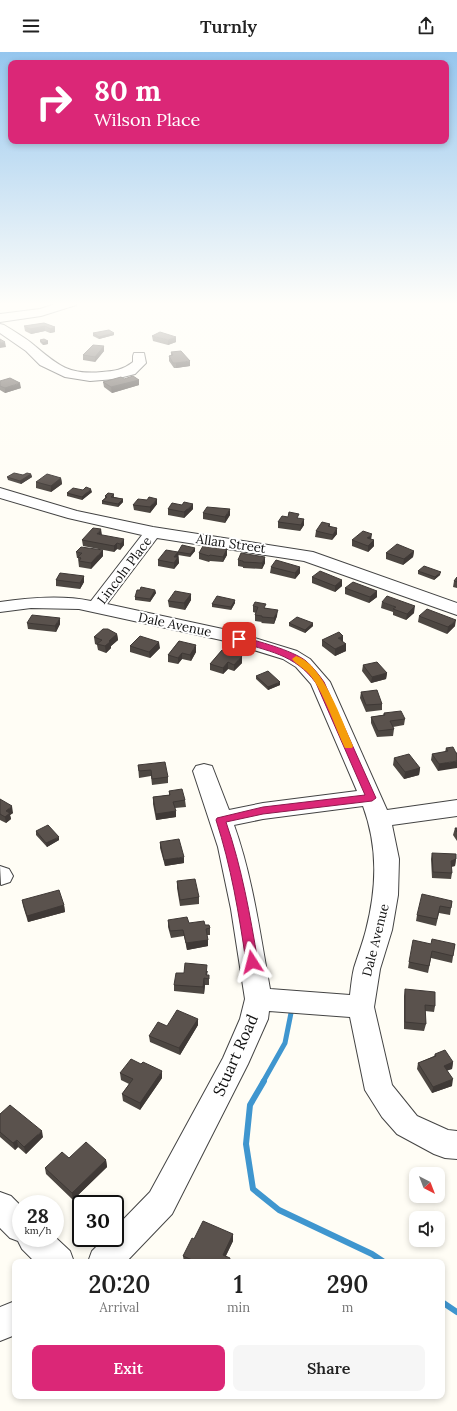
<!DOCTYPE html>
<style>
:root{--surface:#fff;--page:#f6f6f6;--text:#222;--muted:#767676;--accent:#db2777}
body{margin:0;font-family:Lora,serif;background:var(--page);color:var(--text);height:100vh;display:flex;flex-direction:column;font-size:15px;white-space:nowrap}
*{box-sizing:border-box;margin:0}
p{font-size:13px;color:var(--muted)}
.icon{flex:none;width:22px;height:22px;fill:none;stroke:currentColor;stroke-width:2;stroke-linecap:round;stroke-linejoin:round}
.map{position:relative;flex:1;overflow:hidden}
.sheet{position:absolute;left:12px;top:1207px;width:433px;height:140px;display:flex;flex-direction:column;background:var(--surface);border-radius:8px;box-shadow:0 2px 6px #0003}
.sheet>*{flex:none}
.guide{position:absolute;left:8px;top:8px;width:441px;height:84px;border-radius:8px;box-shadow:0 2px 6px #0003;background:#db2777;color:#fff;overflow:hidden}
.needle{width:26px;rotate:138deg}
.buttons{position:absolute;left:409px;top:1115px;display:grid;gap:8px}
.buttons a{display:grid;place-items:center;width:36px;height:36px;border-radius:8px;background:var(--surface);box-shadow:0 2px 6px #0003;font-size:20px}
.speed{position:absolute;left:12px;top:1143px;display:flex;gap:8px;font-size:20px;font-weight:700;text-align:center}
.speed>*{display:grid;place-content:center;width:52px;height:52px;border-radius:50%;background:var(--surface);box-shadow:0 2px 6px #0003;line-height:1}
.speed small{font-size:10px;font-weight:400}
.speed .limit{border:2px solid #111;border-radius:6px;background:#fff;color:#111}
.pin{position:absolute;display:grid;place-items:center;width:34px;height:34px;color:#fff;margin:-17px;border-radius:8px;box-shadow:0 2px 6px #0006}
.me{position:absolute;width:44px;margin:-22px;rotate:351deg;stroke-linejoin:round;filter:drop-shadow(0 0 3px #0008)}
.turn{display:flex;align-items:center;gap:14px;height:84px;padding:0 20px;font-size:18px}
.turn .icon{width:52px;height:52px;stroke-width:2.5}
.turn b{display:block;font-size:28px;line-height:34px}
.eta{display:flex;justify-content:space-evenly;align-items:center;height:68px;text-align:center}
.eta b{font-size:24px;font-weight:600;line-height:28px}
.action{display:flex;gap:8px;margin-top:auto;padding:8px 20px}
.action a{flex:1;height:46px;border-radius:8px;background:var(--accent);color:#fff;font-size:16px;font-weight:600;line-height:46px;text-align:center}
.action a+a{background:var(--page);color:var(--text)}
header{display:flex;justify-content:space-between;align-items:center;height:52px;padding:0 20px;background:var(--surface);font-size:18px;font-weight:600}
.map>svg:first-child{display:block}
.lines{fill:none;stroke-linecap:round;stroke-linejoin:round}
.stream-far1{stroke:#3f96cf;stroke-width:5}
.stream{stroke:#3f96cf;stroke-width:6}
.minor-casing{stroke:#444;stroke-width:2}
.minor{fill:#fff;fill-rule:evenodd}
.wall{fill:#4d4742}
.shaded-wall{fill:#3f3936}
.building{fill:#5a524d;stroke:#3f3936}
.route{fill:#db2777;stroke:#8e194d}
.slow{fill:#f59e0b}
.labels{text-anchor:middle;stroke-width:4;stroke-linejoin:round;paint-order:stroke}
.street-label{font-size:13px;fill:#111;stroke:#fff}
.near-street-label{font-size:16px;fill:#111;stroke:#fff}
</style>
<header><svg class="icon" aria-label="menu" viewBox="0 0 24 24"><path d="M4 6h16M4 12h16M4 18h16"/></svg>Turnly<svg class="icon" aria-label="share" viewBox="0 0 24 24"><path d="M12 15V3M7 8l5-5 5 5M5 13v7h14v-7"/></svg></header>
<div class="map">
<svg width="457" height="1359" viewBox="0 0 457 1359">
<rect width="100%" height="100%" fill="#fffdf5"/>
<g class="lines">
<path class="stream-far1" d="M263 1030 285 991 291 961"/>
<path class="stream" d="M264 1029 250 1053 246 1092 253 1137 279 1158 372 1202 384 1210
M442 1250 457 1260"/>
<g class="minor-casing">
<path id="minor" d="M58 251H78L76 253 41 264 0 270V262L40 257Z
M0 272 4 273C15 280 26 286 35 294 59 314 69 323 102 320 114 319 123 318 133 310V304L134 301H144L146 311 135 322 115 327 90 329 65 325 40 313 26 299 0 281Z
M0 436 77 459 153 475 313 500 457 551V563L304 509 157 486 107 552 232 579 297 599 310 607 330 630 387 758 457 748V764L392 773 399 807 398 843 392 878 380 917 374 955 392 1033 417 1064 448 1078 457 1079V1107L445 1106 434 1102 397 1082 382 1065 365 1038 350 965 269 959 268 967 248 1012 172 1162 126 1210H88L92 1199 105 1186H115V1176L150 1140 223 1006 240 967 245 947 231 857 218 795 193 719 196 714 204 712 212 714 229 758 263 751 357 739 311 632 296 615 283 607 221 588 79 557 31 556 0 560V550C30 546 61 543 91 549L142 483 68 466 0 446ZM363 754C378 795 377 835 366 878 363 890 358 903 354 916 352 924 351 934 350 943L270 937C260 882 253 826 234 773L263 767Z
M0 814 9 817 13 824 10 830 1 833Z
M0 1140 11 1144 21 1154V1186L55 1185 70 1199 74 1210H35L22 1197 18 1189 10 1186 0 1176Z
M15 1249V1283L0 1289V1255Z"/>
</g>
<use href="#minor" class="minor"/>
</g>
<path class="wall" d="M44 271 55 275V280L50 281 45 279 31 282 25 279 24 274Z
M93 281H114V283L99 287 93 284Z
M152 284 176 290 168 293 153 289Z
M40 288 48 289V292L43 293 40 290Z
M104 294V299L95 310 83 308V303Z
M171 300 190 314 176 316H174L169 309V304L171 303Z
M124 327 139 328V333L112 341 104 335 103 330Z
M0 329 21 336 5 341 0 338Z
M31 422 32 425 21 432 8 428 7 425Z
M61 426 62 432 51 440 36 436V430Z
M92 440 82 448 67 444V441Z
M114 442V445L123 447V450L118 455 102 452V449L105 446V444Z
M157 452 150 461 134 458 133 453Z
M168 457H193L184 466 168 463Z
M203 461 230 463 225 471 203 467Z
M304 467V473L300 479 278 476V470Z
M330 472V475L337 482 332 488 315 485 316 479Z
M101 483 124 493 120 498 117 497 114 500 83 494 82 488Z
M371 487 374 488V494L368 500 352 494V488Z
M195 496V499L190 505 178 503V500Z
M227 497V503L223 510 210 509 209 510 199 507V501Z
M414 499 413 505 403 513 386 507V501Z
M76 500 103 504 91 517 79 515 78 506H77Z
M178 500 179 511 174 517 158 514V508Z
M238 508 265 511 262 517 243 516V515L238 514Z
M271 515H300V521L295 527 270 521Z
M418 519 440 523 434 528 418 522Z
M84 524V530L80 537 56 534V528Z
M312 525 342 528V534L335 540 312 531Z
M457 525V536L453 535 454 529Z
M345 536 377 539V545L369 551 345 542Z
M140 538H155L156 541 150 550 135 548V545Z
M191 542V548L185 558 169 555 168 549Z
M382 550 414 561 406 568 393 563V560L381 556Z
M235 551 231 558 212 555V552Z
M253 554 266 556 277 564 274 572 261 571 262 570 255 569V563L256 561 253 560Z
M419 564 455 574 447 582 418 570Z
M27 571 60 572 56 580 28 577Z
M289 571H313V574L305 581 289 574Z
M117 582 118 588 111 594V596L106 601 98 598 97 593 95 592 94 585Z
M322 588 343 590 346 592V599L335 604 322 594Z
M179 589 196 600 191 609 182 607 178 612 168 610V603Z
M130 594 160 596 150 606 130 600Z
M222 598 242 611 234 619 228 617 223 622 210 618V612Z
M363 613 387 621 386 627 371 631 362 619Z
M256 624 280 633 268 638 256 627Z
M361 640 382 652V658L366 660 360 646Z
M384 661 405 667 404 673 393 675 394 677 393 684 377 685 371 671V665L383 663Z
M446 696 456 701 438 719 431 708 432 702 445 700Z
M394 706 420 716 419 723 404 727 393 713Z
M138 713 168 725V731L152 733 151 724 139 726Z
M169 739 185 748 186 755 175 756 176 765 156 768 153 752V745L169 743Z
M0 747 13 761 10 763 11 767 6 771 0 768Z
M455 776H457V789L453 783Z
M36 779 59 788 47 795 36 783Z
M160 790 184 811 165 814 160 796Z
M432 801 456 807 455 814 451 815 452 821 451 827 432 826 431 807Z
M177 829 199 845V852L180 854 177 836Z
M22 848 64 853 65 860 28 870 23 854Z
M452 849 450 863 439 861 436 874 416 869 417 863Z
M168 868 189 871 210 876V883H207L208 894 187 898 184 884 171 886 168 875Z
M431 892H455L452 911 431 906 428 921 408 916 409 910Z
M208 919 207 923H209V933H205L204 942 174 939V933L184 921Z
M405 937 435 954 434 960 425 959 426 972 424 979 404 977V944Z
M198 967V973L180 1003 150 990 149 984Z
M435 1002 453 1010 452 1017 447 1018 452 1034 432 1041 417 1017 418 1011 434 1004Z
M141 1012 162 1026 140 1058 123 1049 122 1042 129 1032 121 1028 120 1021Z
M0 1062 43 1085 26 1102 18 1095 15 1098 0 1085Z
M69 1106 106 1108 107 1115 73 1148 46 1122 45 1116Z
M233 1182V1189L226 1204 230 1210H184L183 1204 194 1187Z"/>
<path class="shaded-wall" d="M45 274V279L31 282 30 277Z
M55 275V280L50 281V277Z
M114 281V283L99 287V285Z
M176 285V290L168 293V288Z
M48 289V292L43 293V291Z
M5 290 6 295 0 296V291Z
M104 294V299L95 310V305Z
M190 309V314L176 316V311Z
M139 328V333L112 341 111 335Z
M20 331 21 336 5 341V336Z
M31 422 32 425 21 432 20 429Z
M61 426 62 432 51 440V434Z
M91 437 92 440 82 448V445Z
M123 447V450L118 455V452Z
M157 447V452L150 461V455Z
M193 452V457L184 466V460Z
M230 457V463L225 471V465Z
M304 467V473L300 479 301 473Z
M337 476V482L332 488 333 483Z
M101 477 102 483 97 482Z
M372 482 371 488 367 486Z
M124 487V493L120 498V492Z
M374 488V494L368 500V494Z
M117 491V497L114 500V494Z
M195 496V499L190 505V502Z
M227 497V503L223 510V505Z
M103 498V504L91 517V511Z
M414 499 413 505 403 513 404 507Z
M178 500 179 511 174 517V505Z
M265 505V511L262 517V511Z
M300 515V521L295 527V521Z
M441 520 440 523 434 528 435 525Z
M84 524V530L80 537V531Z
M342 528V534L335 540V534Z
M155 538 156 541 150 550V547Z
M377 539V545L369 551 370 545Z
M191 542V548L185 558 184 551Z
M235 548V551L231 558V555Z
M415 554 414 561 406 568 407 562Z
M278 558 277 564 274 572V566Z
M60 566V572L56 580 55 574Z
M456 568 455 574 447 582 448 575Z
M313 571V574L305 581V578Z
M117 582 118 588 111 594V596L106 601 105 594 109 589Z
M343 584V590L338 586Z
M159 590 160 596 150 606 149 600Z
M346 592V599L335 604V597Z
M196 593V600L191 609 190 603Z
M182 601V607L178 612V606Z
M242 604V611L234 619V613Z
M228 610V617L223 622V616Z
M387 621 386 627 371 631 372 625Z
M280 630V633L268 638V635Z
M457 709V716L438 719 439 712Z
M420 716 419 723 404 727 405 720Z
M12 754 13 761 10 763 11 767 6 771 5 765 6 759Z
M176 759V765L156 768V762Z
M59 785V788L47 795 46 791Z
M184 805V811L165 814 164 808Z
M456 807 455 814 449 815 451 809Z
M64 853 65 860 28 870 27 864Z
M208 888V894L187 898 186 891Z
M204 926 205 933 204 942 203 935Z
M198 967V973L180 1003 179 996Z
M453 1010 452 1017 443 1020 444 1014Z
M162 1019V1026L140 1058V1051Z
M453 1027 452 1034 432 1041 433 1035Z
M42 1079 43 1085 26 1102 24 1095Z
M17 1088 18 1095 15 1098 13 1091Z
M106 1108 107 1115 73 1148 72 1141Z
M233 1182V1189L223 1209V1203Z"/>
<path class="building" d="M44 271 55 275 50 277 45 274 30 277 24 274Z
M109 278 114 281 99 285 93 281Z
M160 280 176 285 168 288 152 284Z
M0 287 5 290 0 291Z
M44 287 48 289 43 291 40 288Z
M93 293 104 294 95 305 83 303Z
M181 299 190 309 176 311H173L169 304 173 303 171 300Z
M133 324 139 328 111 335 103 330 121 325 124 327Z
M10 326 20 331 5 336 0 334V329Z
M14 421 23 423 27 421 31 422 20 429 7 425Z
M47 422 61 426 51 434 36 430Z
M86 435 91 437 82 445 67 441 73 436 83 438Z
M108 441 114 442 111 445 123 447 118 452 102 449 107 445 105 444Z
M149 445 157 447 150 455 133 453 138 447 147 448Z
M184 450 193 452 184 460 168 457 172 451 182 453Z
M207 455 230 457 225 465 203 461Z
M289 460 299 462 297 466 304 467 301 473 278 470 282 464 288 465Z
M322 470 330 472 328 474 337 476 333 483 316 479Z
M93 476 101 477 97 482 124 487 120 492 117 491 114 494 82 488Z
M363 479 372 482 367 486 374 488 368 494 352 488Z
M397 492 414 499 404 507 386 501Z
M182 493 195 496 190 502 178 500Z
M203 494 227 497 223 505 210 503 209 504 199 501Z
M81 495 103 498 91 511 79 509 81 506 78 505 82 501 76 500Z
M166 498 178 500 174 505H178L174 511 158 508Z
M241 501 265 505 262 511 243 510V509L238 508Z
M276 508 300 515 295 521 271 515Z
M424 514 441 520 435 525 418 519Z
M320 519 342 528 335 534 312 525Z
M60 521 84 524 80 531 56 528Z
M457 525V530L454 529Z
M353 530 377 539 370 545 345 536Z
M141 535 155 538 150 547 135 545 137 538H140Z
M175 539 191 542 184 551 168 549Z
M217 544 235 548 231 555 212 552Z
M387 544 415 554 407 562 393 557 396 555 382 550Z
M255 550 266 552 264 556 278 558 274 566 262 565V564L255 563 258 555 253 554Z
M427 557 456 568 448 575 419 564Z
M32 563 60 566 55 574 27 571Z
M297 565 313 571 305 578 289 571Z
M103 577H108L117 582 109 589 110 590 105 594 97 592 102 588 94 585Z
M339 580 343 584 338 586 346 592 335 597 322 588Z
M140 584 159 590 149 600 130 594Z
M179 589 196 593 190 603 182 601 178 606 168 603Z
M222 598 242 604 234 613 228 610 223 616 210 612Z
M377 610 387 621 372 625 363 613Z
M268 619 280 630 268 635 256 624Z
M377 638 382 652 366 653 361 640Z
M401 659 405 667 390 669 394 677 378 679 371 665 385 663 384 661Z
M453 695 456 701H457V709L439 712 432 702 448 699 446 696Z
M409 702 420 716 405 720 394 706Z
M165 710 168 725 152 727 151 718 139 719 138 713Z
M182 737 185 748 173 750 176 759 156 762 153 745 170 743 169 739Z
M0 747 12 754 6 759 10 761 5 765 0 762Z
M48 773 59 785 46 791 36 779Z
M455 776H457V780Z
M179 787 184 805 164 808 160 790Z
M432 801 456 802V807L451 809 452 821 433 820Z
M195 827 199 845 180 848 177 829Z
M59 838 64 853 27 864 22 848Z
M422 842 452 849 451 856 440 854 437 867 417 863Z
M187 865 189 871 204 869 205 873H209L210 876 206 877 208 888 186 891 183 878 170 879 168 868Z
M432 887 455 892 453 904 432 899 429 914 409 910 413 888 431 892Z
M185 911 207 913 206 923H209V927L204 926 203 935 174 933 176 921H184Z
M405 937 435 940V954L425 953 426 972 405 970Z
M177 958 198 967 179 996 149 984 158 970 167 974Z
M445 998 453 1010 444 1014 453 1027 433 1035 418 1011 436 1004 435 1002Z
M131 1007 141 1012 143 1010 162 1019 140 1051 122 1042 133 1027 120 1021Z
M10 1053 42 1079 24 1095 17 1088 13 1091 0 1080V1062Z
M86 1090 106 1108 72 1141 45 1116 62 1100 69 1106Z
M203 1169 233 1182 223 1203 230 1206 229 1210H197L183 1204 192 1186 194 1187Z"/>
<linearGradient id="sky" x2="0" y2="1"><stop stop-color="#95c6ee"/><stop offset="0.57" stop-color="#fffefa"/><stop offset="1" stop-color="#fffefa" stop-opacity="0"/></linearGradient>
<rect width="457" height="442" fill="url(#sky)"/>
<path class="route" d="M239 584C257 589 292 598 306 609 313 615 319 623 324 630L376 746 372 749 263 762 226 770C242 816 250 863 258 910L256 913 252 915 248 913 246 910C239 862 231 814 216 768L217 766 263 755 365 743 316 631C295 602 267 599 236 589L235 587Z"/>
<path class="slow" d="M296 604C323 611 342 670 353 694L352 696H345L344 694C335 674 323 639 310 623 305 617 297 613 292 607Z"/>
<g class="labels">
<g class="street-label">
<text transform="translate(231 491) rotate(8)" y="5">Allan Street</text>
<text transform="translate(124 518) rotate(-53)" y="5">Lincoln Place</text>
<text transform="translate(175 572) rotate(12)" y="5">Dale Avenue</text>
<text transform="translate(375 888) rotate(-76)" y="5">Dale Avenue</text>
</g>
<g class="near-street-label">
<text transform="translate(235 1003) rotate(-66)" y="6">Stuart Road</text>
</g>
</g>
</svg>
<div class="buttons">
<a><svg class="needle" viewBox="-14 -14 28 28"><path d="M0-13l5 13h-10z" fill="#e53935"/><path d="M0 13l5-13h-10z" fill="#767676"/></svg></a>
<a><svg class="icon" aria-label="sound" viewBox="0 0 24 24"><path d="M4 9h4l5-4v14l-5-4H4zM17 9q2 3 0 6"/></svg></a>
</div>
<div class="speed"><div>28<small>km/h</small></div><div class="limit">30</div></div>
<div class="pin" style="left:239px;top:587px;background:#d93025"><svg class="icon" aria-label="arrive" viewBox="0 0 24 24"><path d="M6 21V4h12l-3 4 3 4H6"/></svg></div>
<svg class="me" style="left:252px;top:910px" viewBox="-20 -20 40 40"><path d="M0-17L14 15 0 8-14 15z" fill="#db2777" stroke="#fff" stroke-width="4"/></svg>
<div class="guide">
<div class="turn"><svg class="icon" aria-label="right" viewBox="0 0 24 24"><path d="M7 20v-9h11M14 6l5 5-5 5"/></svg><div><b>80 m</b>Wilson Place</div></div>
</div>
<section class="sheet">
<div class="eta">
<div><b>20:20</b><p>Arrival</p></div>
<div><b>1</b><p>min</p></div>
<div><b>290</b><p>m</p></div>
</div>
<div class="action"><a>Exit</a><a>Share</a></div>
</section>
</div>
